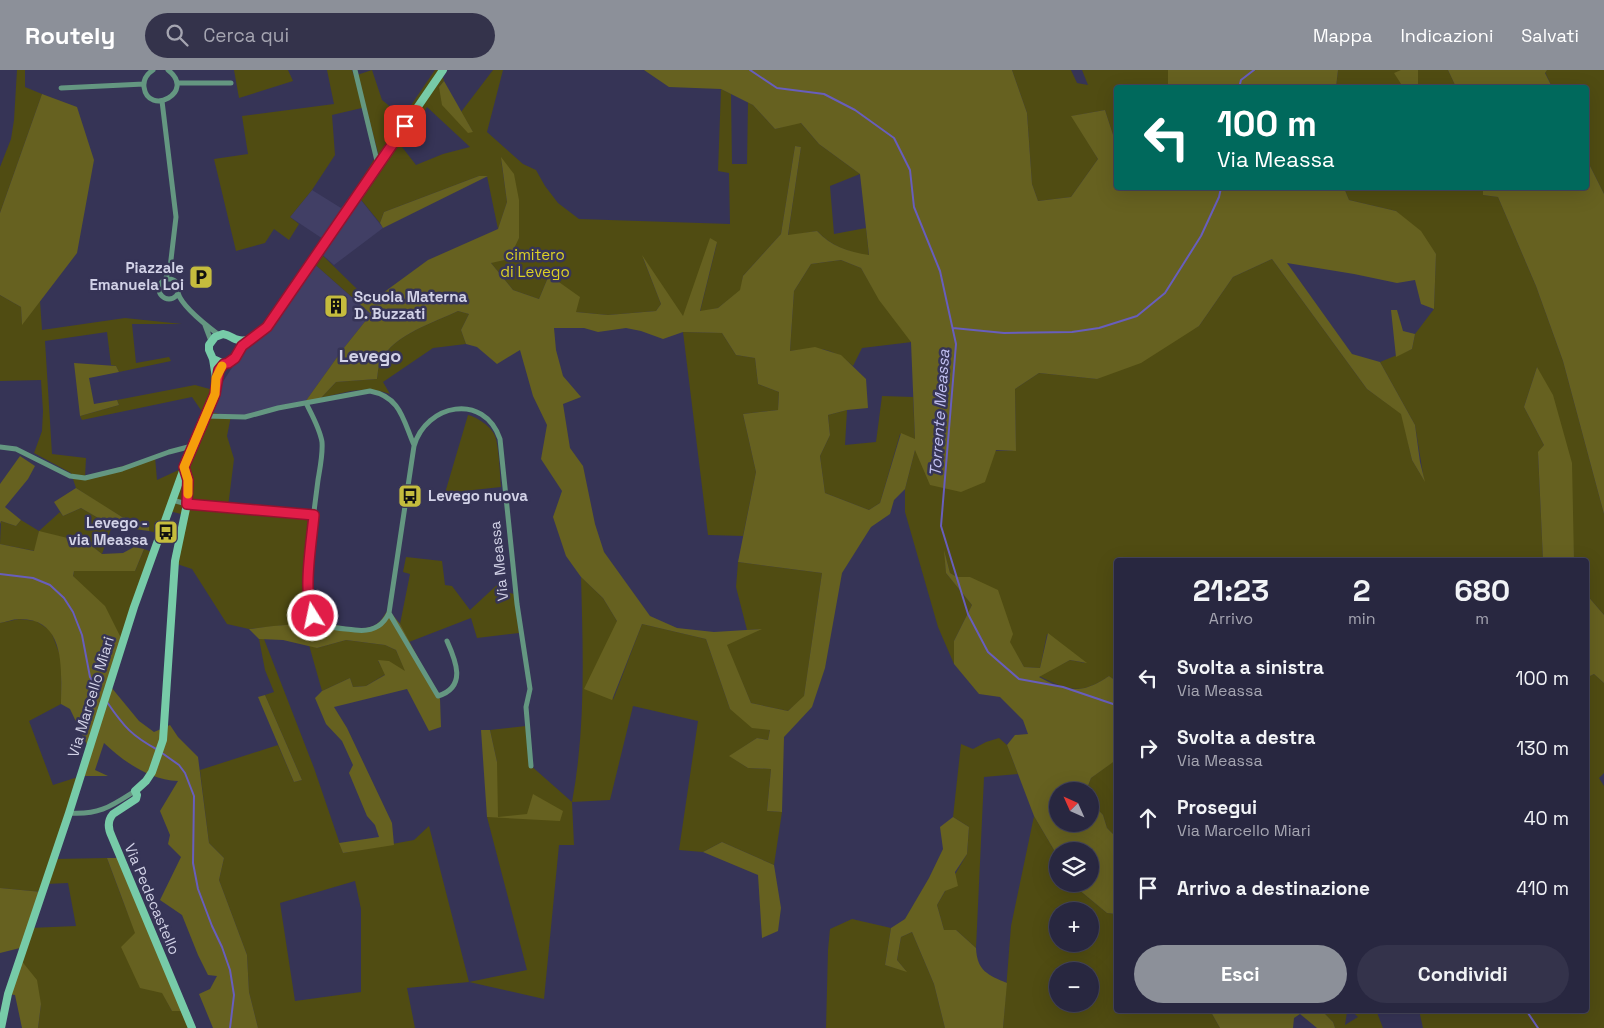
<!DOCTYPE html>
<html lang="it">
<meta charset="utf-8">
<style>
:root{--surface:#282740;--page:#34334b;--text:#f1f3f6;--muted:#a5a5b1;--line:#444459;--accent:#8c9099}
body{margin:0;font-family:"Space Grotesk",sans-serif;background:var(--page);color:var(--text);height:100vh;display:flex;flex-direction:column;font-size:19px;white-space:nowrap}
*{box-sizing:border-box;margin:0}
p{font-size:16px;color:var(--muted)}
.icon{flex:none;width:28px;height:28px;fill:none;stroke:currentColor;stroke-width:2;stroke-linecap:round;stroke-linejoin:round}
.map{position:relative;flex:1;overflow:hidden}
.sheet{position:absolute;left:1114px;top:488px;width:475px;height:455px;display:flex;flex-direction:column;background:var(--surface);border-radius:5px;box-shadow:0 5px 20px #0002,0 0 0 1px var(--line)}
.sheet>*{flex:none}
.guide{position:absolute;left:1114px;top:15px;width:475px;height:105px;border-radius:5px;box-shadow:0 5px 20px #0002,0 0 0 1px var(--line);background:#00695c;color:#fff;overflow:hidden}
.needle{width:32px;rotate:315deg}
.tools{position:absolute;left:1049px;top:712px;display:grid;gap:10px}
.tools a{display:grid;place-items:center;width:50px;height:50px;border-radius:50%;background:var(--surface);box-shadow:0 5px 20px #0002,0 0 0 1px var(--line);font-size:25px}
.pin{position:absolute;display:grid;place-items:center;width:42px;height:42px;color:#fff;margin:-21px;border-radius:10px;box-shadow:0 2px 8px #0006}
.me{position:absolute;width:55px;margin:-28px;rotate:350deg;stroke-linejoin:round;filter:drop-shadow(0 0 4px #0008)}
.turn{display:flex;align-items:center;gap:18px;height:105px;padding:0 20px;font-size:22px}
.turn .icon{width:65px;height:65px;stroke-width:2.5}
.turn b{display:block;font-size:35px;line-height:42px}
.eta{display:flex;justify-content:space-evenly;align-items:center;height:85px;text-align:center}
.eta b{font-size:30px;font-weight:600;line-height:35px}
.primary-button{display:flex;gap:10px;margin-top:auto;padding:10px 20px}
.primary-button a{flex:1;height:58px;border-radius:30px;background:var(--accent);color:#fff;font-size:20px;font-weight:600;line-height:58px;text-align:center}
.primary-button a+a{background:var(--page);color:var(--text)}
ul{padding:0;list-style:none}
li{display:flex;align-items:center;gap:15px;height:70px;padding:0 20px}
li div{flex:1}
li b{display:block;font-size:19px}
li em{font-style:normal}
header{display:flex;align-items:center;gap:30px;box-sizing:border-box;height:70px;padding:0 25px;background:var(--accent);color:#fff}
header strong{font-size:24px}
nav{display:flex;gap:28px;margin-inline-start:auto;font-size:18px}
.search{width:350px;height:45px;background:var(--page);display:flex;align-items:center;gap:12px;box-sizing:border-box;padding:0 18px;border-radius:28px;color:var(--muted);font-size:19px}
.map>svg:first-child{display:block}
.built{fill:#413f65}
.green{fill:#504c12;fill-rule:evenodd}
.forest{fill:#666120;fill-rule:evenodd}
.lines{fill:none;stroke-linecap:round;stroke-linejoin:round}
.stream{stroke:#685ebc;stroke-width:2}
.street{stroke:#649781;stroke-width:5}
.secondary{stroke:#77cba8;stroke-width:8}
.route-casing{stroke:#92132f;stroke-width:12}
.route{stroke:#e11d48;stroke-width:9}
.slow{stroke:#f59e0b;stroke-width:9}
.labels{text-anchor:middle;stroke-width:5;stroke-linejoin:round;paint-order:stroke}
.park-label{font-size:15px;fill:#ddd224;stroke:#363456}
.poi-label{font-size:15px;font-weight:bold;fill:#d2d2e7;stroke:#363456;text-anchor:end}
.street-label{font-size:15px;fill:#d2d2e7;stroke:#363456}
.water-label{font-size:16px;font-style:italic;fill:#c1c0f1;stroke:#363456}
.quarter-label{font-size:18px;font-weight:bold;fill:#d2d2e7;stroke:#363456}
</style>
<header>
<strong>Routely</strong>
<div class="search"><svg class="icon" aria-label="search" viewBox="0 0 24 24"><circle cx="10" cy="10" r="6"/><path d="M15 15l6 6"/></svg>Cerca qui</div>
<nav><a>Mappa</a><a>Indicazioni</a><a>Salvati</a></nav>
</header>
<div class="map">
<svg width="1604" height="958" viewBox="0 0 1604 958">
<rect width="100%" height="100%" fill="#363456"/>
<path class="built" d="M312 120 341 138 354 121 383 158 334 195 317 180 323 169 290 147Z
M310 190 371 244 343 279 305 332 246 346H231L214 343 205 346 217 321 251 268 257 266Z"/>
<path class="green" d="M17 0H25V17L42 24 0 143V97L11 69 14 50Z
M234 0H288L293 11 239 28Z
M327 0H352L354 6 372 0 382 30 403 47 435 0H441L444 11 439 17 473 62 461 42 493 0H503L487 62 523 94 536 100 545 116 558 133 579 149 730 154 729 103 718 101 721 19 731 24 732 94H747L748 32 753 35 775 59 800 52 819 74 860 104 830 116 834 164 866 158 869 186C848 182 831 176 817 161L788 166 801 77 795 76 781 164 743 206 741 220 718 238 700 242 717 173 683 247 643 188 661 234 656 241 608 245 576 242 549 205 539 229 513 220 491 193 519 168 501 89 507 132 498 159 487 106H479L384 142 380 153 354 121 378 83 366 37 332 45 335 85 312 120 290 147 299 154 289 170 274 159 265 173 236 181 214 89 248 84 242 46 334 34ZM427 37 470 77 443 84 416 95 402 77Z
M1012 0H1071L1077 13 1088 15 1082 0H1168V17L1116 18V74L1105 40 1072 46 1098 89 1071 127 1038 131 1032 114 1027 43Z
M1338 0H1448L1456 17 1336 18Z
M1547 0H1604V124L1586 88V18L1552 17 1545 2Z
M1344 118H1483V125L1498 127 1536 216 1563 291 1604 444V545L1586 524V490H1574L1573 474 1537 297 1524 337 1544 375 1538 383 1543 490H1116V611L1109 606C1103 610 1095 615 1088 617 1071 623 1054 613 1039 606L1070 590 1085 593 1047 564 1040 598 1024 597 970 507H957L950 503 945 484 946 503 972 535 954 571V594L938 557 905 442V419L915 380 1016 381 1015 319 1039 303 1097 309 1199 256 1233 207 1272 189 1367 319 1402 344 1412 390 1424 410 1415 355 1380 292 1412 279 1415 264 1434 239 1436 184 1396 141 1349 130Z
M317 180 358 220 353 228 310 190Z
M841 190 861 198 880 230 912 272 862 278 853 296C831 276 818 277 790 281L794 221 811 194Z
M0 225 21 237 22 254 40 231 42 260 125 248 182 254H132L136 293 169 287 171 291 119 302 116 296 111 295 107 262 45 271 52 384 86 388 85 407 155 387 157 410 185 397 205 346 192 327 82 350 80 346 119 335 117 330 195 315 217 321 206 346 214 343 231 346 227 366 234 389 228 437 314 445C312 468 304 519 311 540 314 547 318 550 325 553L286 555 249 559 227 554 192 499 177 494 185 445 169 441 161 464 149 461 148 454 122 447 100 434 76 418 71 403 34 383 42 361 43 341 41 310 0 311Z
M458 241 469 244 461 260 466 274 433 278 383 312 390 324C365 315 346 322 321 328L336 312 377 309C378 303 378 295 381 290 395 264 433 253 458 241Z
M683 262 722 263 736 285 755 288 758 314 779 322 778 340 743 344 756 402 743 466 708 465Z
M882 326 913 327 915 370 900 364 880 433 869 440 825 423 820 386 830 365 828 345 847 340 845 375 876 372Z
M468 345C477 347 492 357 495 366 499 376 500 405 501 417L445 423Z
M81 438 112 456 102 484 88 473 39 462 35 481 0 474 1 451 16 456 21 450 39 461 60 442 63 446Z
M144 479 155 483 125 576 73 506 74 501H135Z
M406 487 442 491 445 515 452 516 470 540 498 514 502 521 514 524 519 563 477 568 471 548 409 572 400 554 410 504 403 502Z
M738 492 822 503 804 627 788 641 751 633 726 575 760 559 747 560 736 517Z
M581 507 603 528 617 551 613 630 642 554 706 569 730 639 770 660 768 670 757 668 730 686 748 698 771 699 767 741 782 742 774 795 722 772 703 782 679 780 698 651 633 636 610 730 572 732 574 775H559L544 929 469 912 407 918 415 958H258L249 922 247 885 219 810 224 788 209 773 200 700 278 675 294 712 302 710 265 625 274 622 265 600 259 569H264L314 698 343 783 414 770 429 756 469 912 527 900 487 747H497V692L490 660 526 656 529 694 572 732C586 657 583 582 581 507ZM355 811 361 839V922L295 931 280 833Z
M19 549 36 551 51 561 61 588V634L29 651 53 715 81 706 56 789 107 788C126 840 146 892 172 941H182L189 958H38L41 934 20 889 30 858 76 856 68 813 46 814 42 822 0 818V553Z
M346 570 385 575 396 580 406 602 378 591 386 604 366 616 353 617 350 608 322 621 309 575 317 578Z
M1594 604 1604 613V703L1599 708 1604 716V958H1423L1419 940H1586V608Z
M999 668 1007 675 1018 704 984 707 976 878 956 860H944L937 835 967 784 969 757 953 747 961 674 973 679 986 672Z
M1115 690H1116V767L1107 758 1103 745 1090 732V721H1086L1091 708Z
M1034 746 1057 785 1058 814H1075L1078 819 1107 843 1116 844V940H1208L1211 942 1220 958H1003L1011 856ZM1058 841H1090V874H1058ZM1058 901H1090V934H1058Z
M852 849 891 858 885 895 906 901 897 890 901 867 912 862 934 914 945 958H826L828 880 830 859Z
M1321 940H1343L1347 942 1345 955 1358 947 1351 940H1376L1383 958H1335L1333 952Z"/>
<path class="forest" d="M644 0H1012L1027 43 1032 114 1038 131 1071 127 1098 89 1071 46 1105 40 1116 74V118H1344L1349 130 1396 141 1421 161 1436 184 1434 239 1421 234 1415 210 1397 213 1354 204 1287 193 1352 284 1380 292 1415 355 1420 392 1425 412 1412 390 1401 344 1367 319 1272 189 1233 207 1199 256 1141 293 1097 309 1039 303 1015 319 1016 381 996 380 985 412 961 422 930 415 915 380 905 419 894 430 890 444 871 457 842 503 825 598 812 637 784 667 782 742 767 741 771 699 748 698 729 686 757 668 768 670 770 660 752 658 730 639 706 569 642 554 612 630 584 619 617 551 603 528 581 507 566 486 553 447 562 421 541 389 547 355 533 326 520 280 497 294 477 277 466 274 461 260 469 244 458 241C433 253 395 264 381 290 378 295 378 303 377 309L336 312 321 328 305 332 343 279 371 244 353 228 358 220 372 231 428 190 498 159 507 132 501 87 514 104 519 130V168L509 189 491 193 513 220 539 229 549 205 580 227 576 242 608 245 656 241 661 234 642 185 683 246 710 168 717 172 700 241 718 238 740 220 743 206 781 164 795 76 801 77 788 165 817 161C831 176 848 182 869 185L860 104 819 74 801 53 775 59 753 35 721 19 669 17ZM841 190 861 198 879 230 911 272 915 369 901 363 880 433 869 440 825 423 820 386 830 365 828 345 847 340 868 338 866 309 841 285 815 277 790 281 794 221 811 194ZM554 258H584L598 262 626 258 641 261 663 269 683 262 722 263 736 285 755 288 758 314 779 322 778 340 743 344 756 402 738 492 822 503 804 626 788 641 751 633 727 575 762 559 714 562 677 558 650 546 604 482 595 454 583 396 570 378 563 334 581 327 563 306 556 280Z
M1168 0H1338L1336 17 1168 18Z
M1401 0H1418V17H1403L1394 3Z
M1448 0H1547L1545 3 1552 17H1456Z
M444 11 473 62 468 63 442 35 439 17Z
M42 24 77 37 94 90 77 183 22 255 21 237 0 225V143Z
M1586 88 1604 124V444L1563 291 1536 216 1498 127 1483 125V118H1586Z
M479 106H488L383 158 380 153 384 142Z
M1391 240H1397L1403 261 1415 264 1412 279 1396 287Z
M74 293 116 296 119 302 89 308 94 334 117 330 119 335 80 346Z
M1537 297 1553 325 1572 393 1574 490H1543L1538 382 1544 375 1524 337Z
M20 386 35 396 28 409 5 437 21 450 16 456 1 451 0 454V414Z
M76 418 122 447 149 454V461L112 456 81 438 63 446 54 432Z
M39 461 88 473 102 484 123 483 134 477 144 479 135 501H74L73 506 105 536 125 576 111 617 139 651 154 662 170 655 178 667 198 687 209 773 224 788 219 810 247 885 249 922 258 958H213L199 924 210 919 217 906 208 905 198 885 182 845 160 830 181 787 168 774 170 765 160 741 178 711C150 710 124 692 104 673L95 700 108 706H81L90 681 70 639 61 634C61 601 67 548 19 549 13 549 6 552 0 553V474L34 481Z
M944 480 950 503 957 507H970L998 520 1013 564 1010 572 1024 597 1040 598 1048 563 1087 593 1070 590 1039 607C1054 615 1071 623 1088 617 1095 615 1103 610 1109 606L1116 611V690L1091 708 1086 721H1058V754H1090V731L1103 745 1107 758 1116 767V844L1107 843 1078 819 1075 814H1090V781H1058L1057 785 1034 746 1007 675 1015 665 1028 664 1023 650 1000 627 979 624 954 594V571L972 535 946 503Z
M1586 524 1604 545V613L1594 604 1586 608Z
M388 539 400 554 440 629 441 657 429 661 407 619 334 637 347 658 392 753 394 775 343 783 339 773 379 767 375 755 367 746 349 703 353 695 342 671 326 654 315 628 322 621 350 608 353 617 366 616 385 605 378 590 389 591 405 601 396 580 385 575 346 570 317 578 283 570 259 569 249 559C273 556 298 553 323 553 336 554 352 560 366 558 377 557 383 549 388 539Z
M265 625 302 710 294 712 258 627Z
M481 660H490L497 692 498 747 527 744 533 724 563 741 560 751 487 747Z
M953 747 969 757 967 784 955 802 958 816 945 821 937 835 944 860H956L976 878C977 901 988 905 1007 913L1003 958H945L934 914 912 862 901 867 897 890 907 902 885 895 891 858 905 849 929 808 943 779 940 757Z
M722 772 774 795 781 838 778 861 762 868 758 805 703 782Z
M107 788H117L182 941H172L162 923 140 918 121 877 135 863Z
M0 818 42 822 24 877 0 883Z
M20 889 37 910 41 934 38 958H22L15 925 8 924Z
M1208 940H1321L1333 952 1335 958H1317L1300 944 1294 948 1293 958H1220L1211 942Z"/>
<g class="lines">
<path class="stream" d="M750 0 777 18 824 24 855 40 894 68 910 100 914 137 940 201 956 274 941 456 968 544 988 582 1019 609 1063 617 1116 635
M1239 18 1241 10 1254 0
M953 258 1004 263 1072 262 1099 258 1137 246 1165 223 1201 166 1219 127 1221 118
M0 504 33 508 50 515 64 528 73 542 82 565 90 607 99 621
M107 632C124 657 132 666 158 680
M162 683 179 695 185 703 194 726 193 793 198 819 212 856 222 877 230 900 234 925 230 958
M1526 940 1538 958"/>
<path class="street" d="M153 0C147 4 143 9 144 17 148 47 197 22 168 0
M355 0 378 95
M177 13H231
M61 18 144 14
M162 31 176 147 170 198 165 210
M159 219a10 10 0 1 1 20 0a10 10 0 1 1-20 0Z
M178 223C182 237 207 256 219 265
M205 255 211 271
M306 333C312 345 320 359 322 372 323 384 320 398 318 410 315 435 300 533 315 549 324 559 342 558 355 560 370 562 382 558 389 543L414 376C426 334 484 322 500 369L517 534 530 619 526 637 531 696
M205 346 245 347 278 338 370 321C401 327 403 350 414 375
M0 377 16 379 70 406 85 408 122 399 169 382 192 376
M172 430 187 434 314 445
M389 543 438 626C467 617 456 591 447 571
M69 743C99 745 110 737 135 721"/>
<path class="secondary" d="M213 289 224 294 232 291 239 281 250 270
M185 398 188 410 187 434 175 491 163 670 152 702 146 711 135 721 137 725 136 729 113 744C107 751 108 759 112 767L192 958
M1 958 8 924 69 743 134 537 192 376 215 324 216 308 213 289 209 280V275L215 267 223 264C229 265 231 267 235 269 247 274 259 265 267 257L443 0"/>
</g>
<g class="lines">
<g class="route-casing">
<path id="route" d="M313 546C302 525 312 469 314 445L187 434 188 410 184 397 215 324 219 300 224 294 228 293 235 288 242 276 267 257 405 56"/>
</g>
<use href="#route" class="route"/>
<path class="slow" d="M188 424V410L184 397 215 324 216 308 222 296"/>
</g>
<defs>
<g id="parking-square" transform="scale(1.25)"><rect x="-9" y="-9" width="18" height="18" rx="4" fill="#c5bc3d" stroke="#363456"/><path d="M-3.5-5.5H1a3.5 3.5 0 0 1 0 7H-1V5.5H-3.5ZM-1-3.4V-.6H.8a1.4 1.4 0 0 0 0-2.8Z" fill="#111"/></g>
<g id="building-square" transform="scale(1.25)"><rect x="-9" y="-9" width="18" height="18" rx="4" fill="#c5bc3d" stroke="#363456"/><path d="M-4-6H4V6H1V3H-1V6H-4ZM-2.5-4.3h1.7v1.8h-1.7ZM.8-4.3h1.7v1.8H.8ZM-2.5-1h1.7V.8h-1.7ZM.8-1h1.7V.8H.8Z" fill="#111"/></g>
<g id="bus-square" transform="scale(1.25)"><rect x="-9" y="-9" width="18" height="18" rx="4" fill="#c5bc3d" stroke="#363456"/><path d="M-5-6H5V4H4V6H2V4H-2V6H-4V4H-5ZM-3.5-4V0h7V-4ZM-3.5 1.2v1.5H-2V1.2ZM2 1.2v1.5H3.5V1.2Z" fill="#111"/></g>
</defs>
<g fill-rule="evenodd">
<use href="#parking-square" x="201" y="207"/>
<use href="#building-square" x="336" y="236"/>
<use href="#bus-square" x="410" y="426"/>
<use href="#bus-square" x="166" y="462"/>
</g>
<g class="labels">
<g class="park-label">
<text x="535" y="190">cimitero<tspan x="535" dy="17">di Levego</tspan></text>
</g>
<g class="poi-label">
<text x="184" y="203">Piazzale<tspan x="184" dy="17">Emanuela Loi</tspan></text>
<text x="354" y="232" text-anchor="start">Scuola Materna<tspan x="354" dy="17">D. Buzzati</tspan></text>
<text x="428" y="431" text-anchor="start">Levego nuova</text>
<text x="148" y="458">Levego -<tspan x="148" dy="17">via Meassa</tspan></text>
</g>
<g class="street-label">
<text transform="translate(499 491) rotate(-96)" y="5">Via Meassa</text>
<text transform="translate(91 627) rotate(-73)" y="5">Via Marcello Miari</text>
<text transform="translate(152 829) rotate(67)" y="5">Via Pedecastello</text>
</g>
<g class="water-label">
<text transform="translate(939 343) rotate(-86)" y="6">Torrente Meassa</text>
</g>
<g class="quarter-label">
<text x="370" y="292">Levego</text>
</g>
</g>
</svg>
<div class="tools">
<a><svg class="needle" viewBox="-14 -14 28 28"><path d="M0-13l5 13h-10z" fill="#e53935"/><path d="M0 13l5-13h-10z" fill="#a5a5b1"/></svg></a>
<a><svg class="icon" aria-label="layers" viewBox="0 0 24 24"><path d="M12 4l9 5-9 5-9-5zM3 14l9 5 9-5"/></svg></a>
<a>+</a>
<a>−</a>
</div>
<div class="pin" style="left:405px;top:56px;background:#d93025"><svg class="icon" aria-label="arrive" viewBox="0 0 24 24"><path d="M6 21V4h12l-3 4 3 4H6"/></svg></div>
<svg class="me" style="left:313px;top:546px" viewBox="-20 -20 40 40"><circle r="17" fill="#e11d48" stroke="#fff" stroke-width="3"/><path d="M0-11L8 9 0 5-8 9z" fill="#fff"/></svg>
<div class="guide">
<div class="turn"><svg class="icon" aria-label="left" viewBox="0 0 24 24"><path d="M17 20v-9H6M10 6l-5 5 5 5"/></svg><div><b>100 m</b>Via Meassa</div></div>
</div>
<section class="sheet">
<div class="eta">
<div><b>21:23</b><p>Arrivo</p></div>
<div><b>2</b><p>min</p></div>
<div><b>680</b><p>m</p></div>
</div>
<ul>
<li><svg class="icon" aria-label="left" viewBox="0 0 24 24"><path d="M17 20v-9H6M10 6l-5 5 5 5"/></svg><div><b>Svolta a sinistra</b><p>Via Meassa</p></div><em>100 m</em></li>
<li><svg class="icon" aria-label="right" viewBox="0 0 24 24"><path d="M7 20v-9h11M14 6l5 5-5 5"/></svg><div><b>Svolta a destra</b><p>Via Meassa</p></div><em>130 m</em></li>
<li><svg class="icon" aria-label="ahead" viewBox="0 0 24 24"><path d="M12 20V5M6 11l6-6 6 6"/></svg><div><b>Prosegui</b><p>Via Marcello Miari</p></div><em>40 m</em></li>
<li><svg class="icon" aria-label="arrive" viewBox="0 0 24 24"><path d="M6 21V4h12l-3 4 3 4H6"/></svg><div><b>Arrivo a destinazione</b></div><em>410 m</em></li>
</ul>
<div class="primary-button"><a>Esci</a><a>Condividi</a></div>
</section>
</div>
